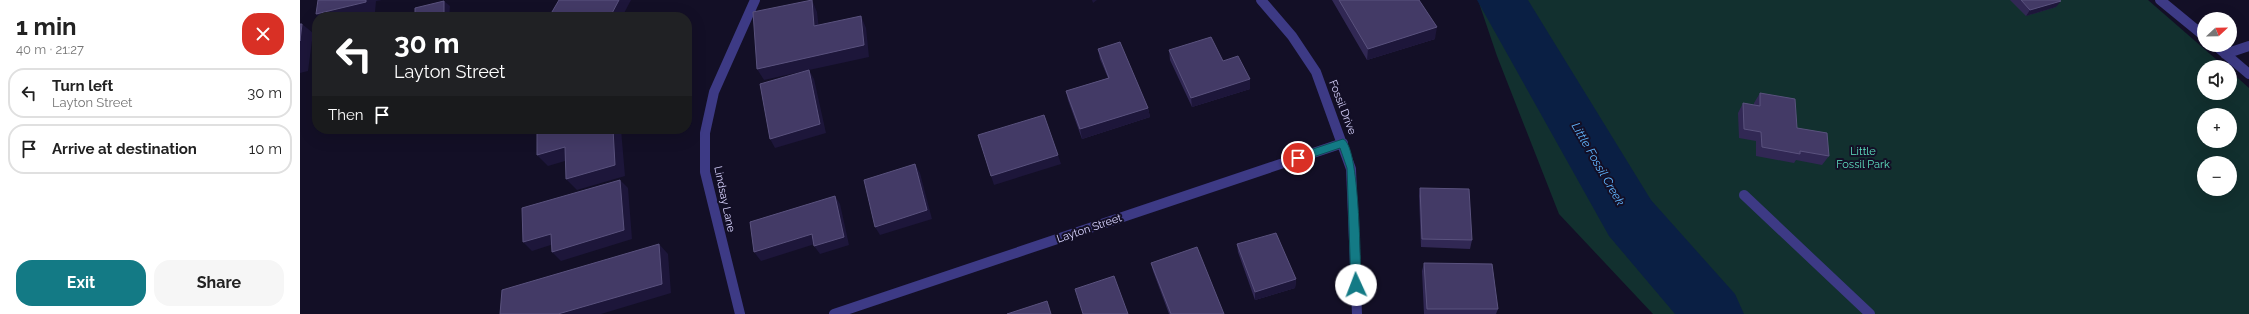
<!DOCTYPE html>
<meta charset="utf-8">
<style>
:root{--surface:#fff;--page:#f6f6f6;--text:#222;--muted:#767676;--line:#e0e0e0;--accent:#137a85}
body{margin:0;font-family:Raleway,sans-serif;background:var(--page);color:var(--text);height:100vh;display:flex;flex-direction:column;font-size:15px;white-space:nowrap}
*{box-sizing:border-box;margin:0}
p{font-size:13px;color:var(--muted)}
.icon{flex:none;width:22px;height:22px;fill:none;stroke:currentColor;stroke-width:2;stroke-linecap:round;stroke-linejoin:round}
.map{position:relative;flex:1;overflow:hidden}
.side{display:flex;flex-direction:column;background:var(--surface);width:300px}
.side>*{flex:none}
.guide{position:absolute;left:12px;top:12px;width:380px;height:122px;border-radius:16px;box-shadow:0 4px 16px #0002;background:#202124;color:#fff;overflow:hidden}
.needle{width:26px;rotate:68deg}
.buttons{position:absolute;left:1897px;top:12px;display:grid;gap:8px}
.buttons a{display:grid;place-items:center;width:40px;height:40px;border-radius:50%;background:var(--surface);box-shadow:0 4px 16px #0002;font-size:20px}
.pin{position:absolute;display:grid;place-items:center;width:34px;height:34px;color:#fff;margin:-17px;border:2px solid #fff;border-radius:50%;box-shadow:0 1px 4px #0007}
.me{position:absolute;width:44px;margin:-22px;rotate:358deg;stroke-linejoin:round;filter:drop-shadow(0 0 3px #0008)}
.turn{display:flex;align-items:center;gap:14px;height:84px;padding:0 16px;font-size:18px}
.turn .icon{width:52px;height:52px;stroke-width:2.5}
.turn b{display:block;font-size:28px;line-height:34px}
.then{display:flex;align-items:center;height:38px;padding:0 16px;background:#0003;gap:8px;font-size:15px}
.round{display:grid;place-items:center;flex:none;width:42px;height:42px;border-radius:16px;background:var(--page)}
.overview{display:flex;align-items:center;justify-content:space-between;height:68px;padding:0 16px}
h1{font-size:24px;font-weight:700;line-height:30px}
.primary-button{display:flex;gap:8px;margin-top:auto;padding:8px 16px}
.primary-button a{flex:1;height:46px;border-radius:16px;background:var(--accent);color:#fff;font-size:16px;font-weight:700;line-height:46px;text-align:center}
.primary-button a+a{background:var(--page);color:var(--text)}
ul{padding:0;list-style:none}
li{display:flex;align-items:center;gap:12px;height:50px;margin:0 8px 6px;padding:0 8px;border:2px solid var(--line);border-radius:16px}
li div{flex:1}
li b{display:block;font-size:15px}
li em{font-style:normal}
main{display:flex;flex:1;min-height:0}
.map>svg:first-child{display:block}
.green{fill:#12302f;fill-rule:evenodd}
.lines{fill:none;stroke-linecap:round;stroke-linejoin:round}
.river{fill:#0a1f44;fill-rule:evenodd}
.minor{stroke:#3d3a85;stroke-width:10}
.wall{fill:#312854}
.shaded-wall{fill:#1d163a}
.building{fill:#433a66;stroke:#5a527e}
.route{fill:#137a85;stroke:#0c4f56}
.labels{text-anchor:middle;stroke-width:4;stroke-linejoin:round;paint-order:stroke}
.street-label{font-size:11px;fill:#d9d4ff;stroke:#130f26}
.park-label{font-size:11px;fill:#5fe0c0;stroke:#130f26}
.water-label{font-size:12px;font-style:italic;fill:#62b6ff;stroke:#130f26}
</style>
<main>
<section class="side">
<div class="overview"><div><h1>1 min</h1><p>40 m · 21:27</p></div><a class="round" style="background:#d93025;color:#fff"><svg class="icon" aria-label="close" viewBox="0 0 24 24"><path d="M6 6l12 12M18 6L6 18"/></svg></a></div>
<ul>
<li><svg class="icon" aria-label="left" viewBox="0 0 24 24"><path d="M17 20v-9H6M10 6l-5 5 5 5"/></svg><div><b>Turn left</b><p>Layton Street</p></div><em>30 m</em></li>
<li><svg class="icon" aria-label="arrive" viewBox="0 0 24 24"><path d="M6 21V4h12l-3 4 3 4H6"/></svg><div><b>Arrive at destination</b></div><em>10 m</em></li>
</ul>
<div class="primary-button"><a>Exit</a><a>Share</a></div>
</section>
<div class="map">
<svg width="1949" height="314" viewBox="0 0 1949 314">
<rect width="100%" height="100%" fill="#130f26"/>
<path class="green" d="M1178 0H1848L1925 67H1904V93H1930V71L1949 88V314H1353L1259 214 1197 56ZM1904 115H1930V141H1904ZM1904 163H1930V189H1904Z"/>
<g class="lines">
<path class="river" d="M1177 0H1228L1351 200 1435 294 1444 314H1375L1309 236Z"/>
<path class="minor" d="M961 0 992 36 1016 72 1051 169 1057 314
M1860 0 1904 36
M1915 45 1949 74
M1925 54 1949 46
M1444 195 1570 314
M440 314 405 172V133L414 92 455 0
M534 314 1043 143"/>
</g>
<path class="wall" d="M1032 0H1119L1135 39 1067 60Z
M1710 0H1759L1756 7 1726 16Z
M798 49 848 108 850 117 782 139 768 100 766 91 808 78 800 59Z
M869 50 923 61 950 89 892 107 870 60Z
M1460 93 1497 128 1529 156 1522 165 1496 160 1494 163 1456 156V141L1439 138 1438 113 1443 103 1454 105V103Z
M1120 188 1172 240 1170 249 1121 247 1119 196Z
M937 244 996 279 995 288 955 300 938 252Z
M851 263 924 314H869L853 271Z
M1124 263 1198 309 1196 314H1124L1122 271Z"/>
<path class="shaded-wall" d="M66 0H82L76 1 75 12 54 17H19L16 14Z
M319 0H331L322 17H310Z
M512 0 517 12 520 38 514 26Z
M792 0H797L793 3Z
M144 1 150 6 149 17H144Z
M1761 1 1756 7 1726 16 1730 10Z
M561 16 566 28 569 57 509 70 514 79 526 133 475 148 470 139 509 70 464 80 457 69Z
M2 24 13 33 8 71 0 73V41Z
M1137 27 1135 39 1067 60 1068 49Z
M950 79V89L892 107 891 98Z
M848 108 850 117 782 139 780 129Z
M313 129H321L325 176 277 190 266 179Z
M265 147 275 158 248 166 237 155Z
M758 155 761 164 694 185 691 176Z
M615 164 620 173 632 219 580 235 575 227Z
M320 180 328 188 332 239 261 261 252 252Z
M535 196 540 204 549 245 520 254 514 246Z
M251 234 260 242 232 251 223 242Z
M512 234 518 243 461 261 454 252Z
M359 244 368 254 371 293 301 314H258Z
M996 279 995 288 955 300V292Z"/>
<path class="building" d="M18 0H66V2L16 14Z
M259 0H319L310 17H249Z
M512 0 514 26 561 16 564 45 457 69 453 12Z
M1039 0H1119L1137 27 1068 49Z
M1721 0H1759L1761 1 1730 10Z
M144 1V17H115V8Z
M0 24H2L0 41Z
M911 37 923 61 938 56 950 79 891 98 869 50Z
M820 42 848 108 780 129 766 91 809 78 798 49Z
M509 70 520 124 470 139 460 84Z
M1460 93 1495 99 1497 128 1527 133 1529 156 1500 151V154L1462 147 1461 132 1444 129 1443 103 1460 106Z
M744 115 758 155 691 176 678 135Z
M237 129H313L315 165 266 179 265 147 237 155Z
M615 164 627 210 575 227 564 180Z
M320 180 324 230 252 252 251 234 223 242 222 208Z
M1120 188 1169 189 1172 240 1122 239Z
M535 196 544 237 514 246 512 234 454 252 450 222Z
M976 233 996 279 955 292 937 244Z
M359 244 362 284 258 314H200L202 290Z
M897 247 924 314H871L851 263Z
M1124 263 1192 264 1198 309H1127Z
M814 276 828 314H783L775 289Z
M747 301 751 314H707Z"/>
<path class="route" d="M1043 139C1060 145 1060 264 1061 285L1056 289 1051 285 1047 168 1040 148 998 162 994 158 995 155Z"/>
<g class="labels">
<g class="street-label">
<text transform="translate(1043 107) rotate(69)" y="4">Fossil Drive</text>
<text transform="translate(425 199) rotate(78)" y="4">Lindsay Lane</text>
<text transform="translate(789 228) rotate(-19)" y="4">Layton Street</text>
</g>
<g class="park-label">
<text x="1563" y="155">Little<tspan x="1563" dy="13">Fossil Park</tspan></text>
</g>
<g class="water-label">
<text transform="translate(1298 164) rotate(60)" y="4">Little Fossil Creek</text>
</g>
</g>
</svg>
<div class="buttons">
<a><svg class="needle" viewBox="-14 -14 28 28"><path d="M0-13l5 13h-10z" fill="#e53935"/><path d="M0 13l5-13h-10z" fill="#767676"/></svg></a>
<a><svg class="icon" aria-label="sound" viewBox="0 0 24 24"><path d="M4 9h4l5-4v14l-5-4H4zM17 9q2 3 0 6"/></svg></a>
<a>+</a>
<a>−</a>
</div>
<div class="pin" style="left:998px;top:158px;background:#d93025"><svg class="icon" aria-label="arrive" viewBox="0 0 24 24"><path d="M6 21V4h12l-3 4 3 4H6"/></svg></div>
<svg class="me" style="left:1056px;top:285px" viewBox="-20 -20 40 40"><circle r="19" fill="#fff"/><path d="M0-13L10 11 0 6-10 11z" fill="#137a85"/></svg>
<div class="guide">
<div class="turn"><svg class="icon" aria-label="left" viewBox="0 0 24 24"><path d="M17 20v-9H6M10 6l-5 5 5 5"/></svg><div><b>30 m</b>Layton Street</div></div>
<div class="then">Then<svg class="icon" aria-label="arrive" viewBox="0 0 24 24"><path d="M6 21V4h12l-3 4 3 4H6"/></svg></div>
</div>
</div>
</main>
